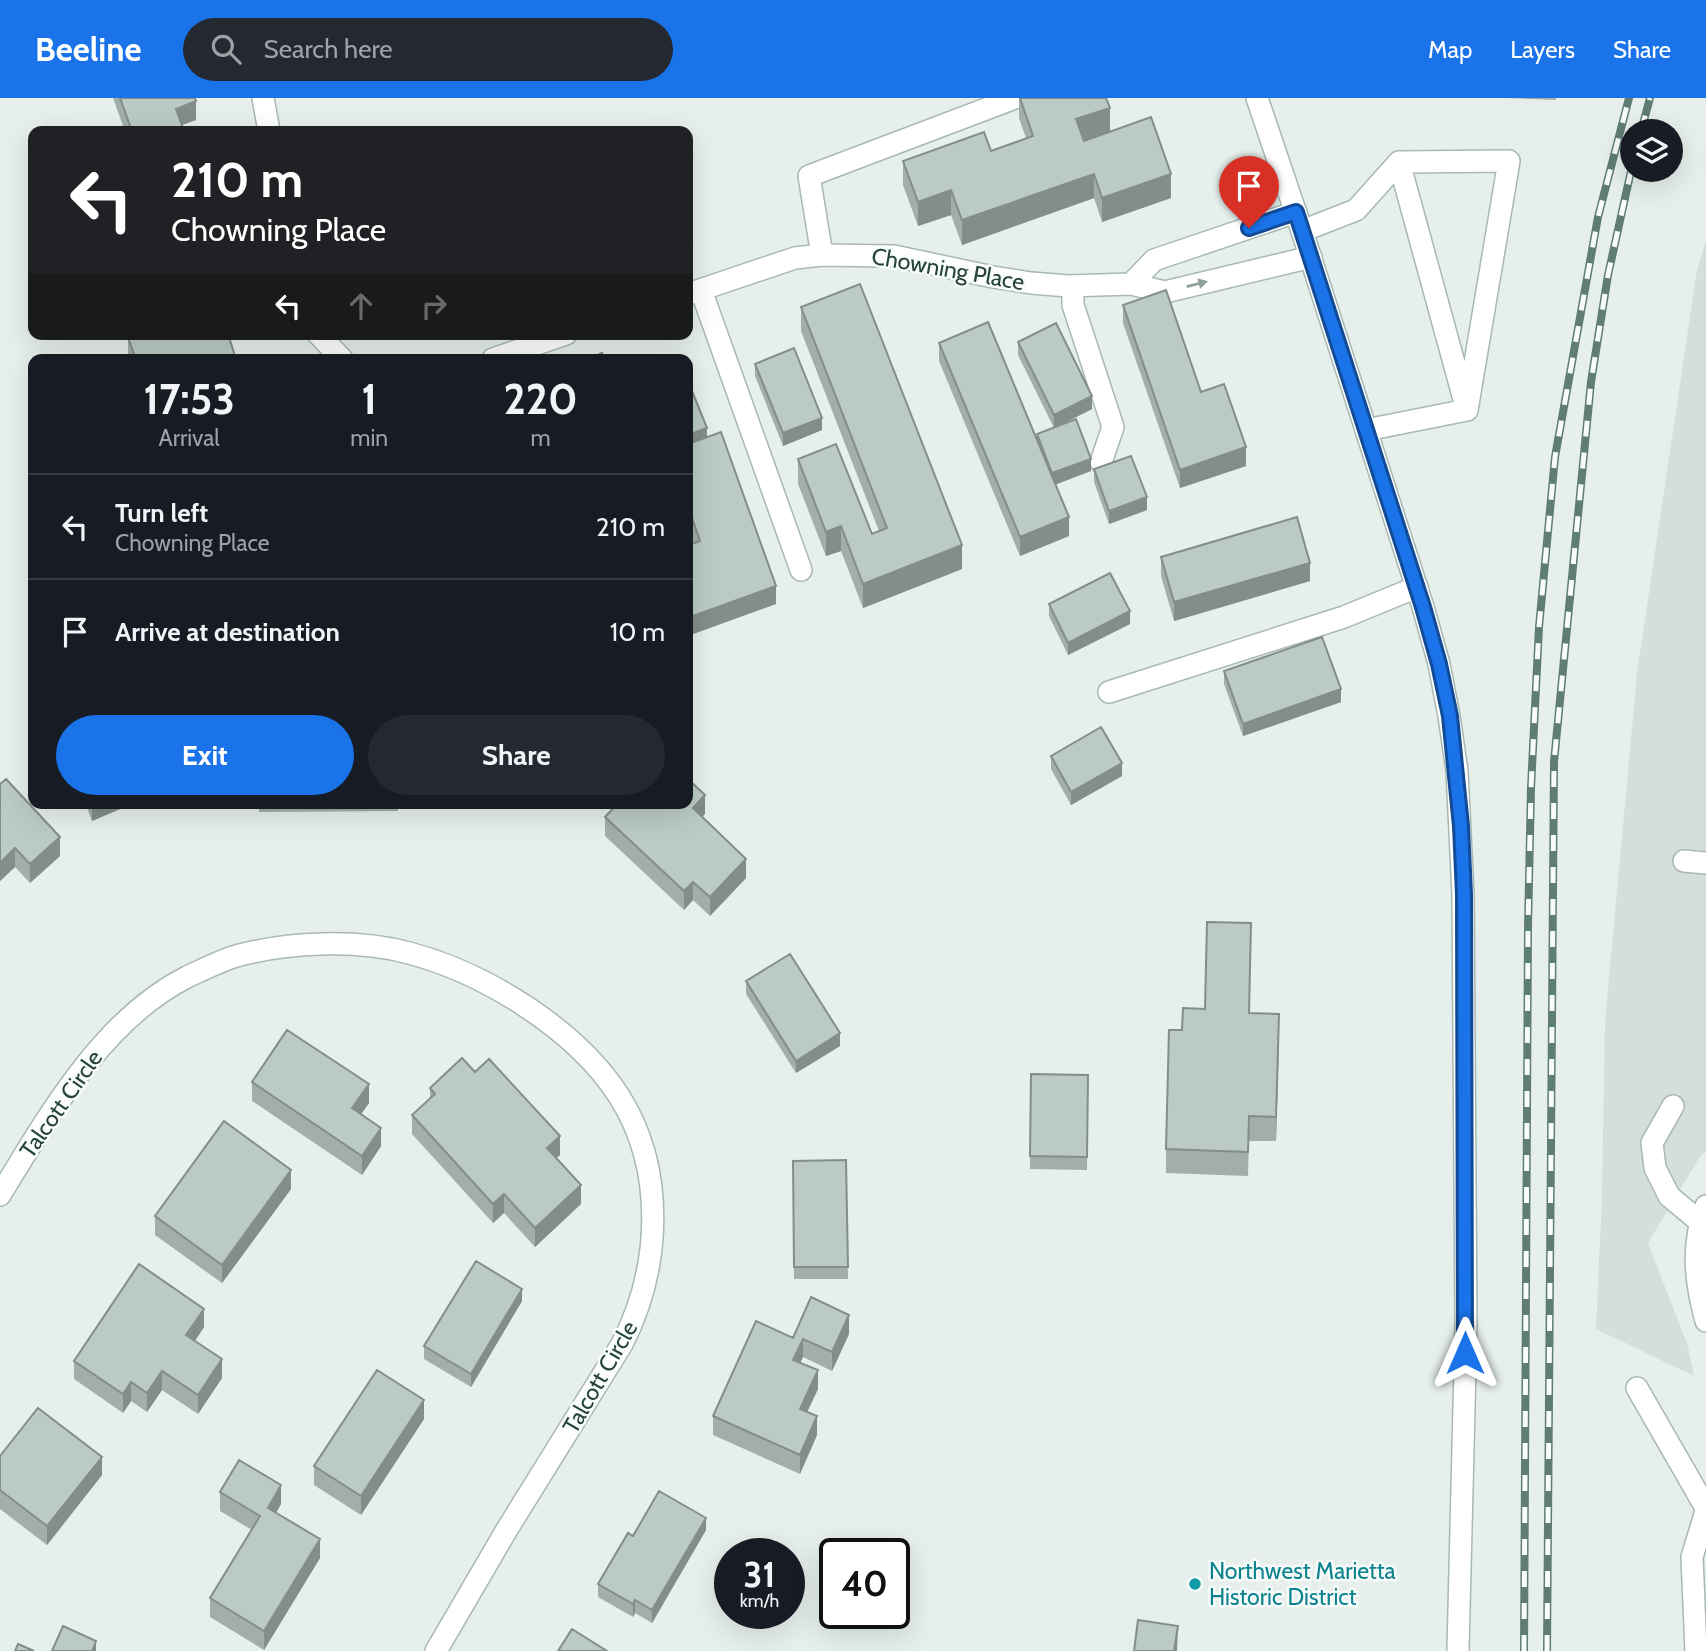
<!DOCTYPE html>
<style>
:root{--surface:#171b24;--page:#242831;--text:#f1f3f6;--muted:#9ea1a6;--line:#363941;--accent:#1a73e8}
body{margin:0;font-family:Cabin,sans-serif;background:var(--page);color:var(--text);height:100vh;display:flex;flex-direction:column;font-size:26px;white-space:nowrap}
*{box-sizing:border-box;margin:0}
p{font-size:23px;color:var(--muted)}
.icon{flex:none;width:38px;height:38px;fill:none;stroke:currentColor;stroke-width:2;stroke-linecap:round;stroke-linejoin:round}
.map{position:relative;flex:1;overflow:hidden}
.side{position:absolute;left:28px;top:256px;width:665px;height:455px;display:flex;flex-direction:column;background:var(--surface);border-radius:14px;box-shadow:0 7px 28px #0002}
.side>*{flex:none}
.top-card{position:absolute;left:28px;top:28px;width:665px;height:214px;border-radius:14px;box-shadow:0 7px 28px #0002;background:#202124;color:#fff;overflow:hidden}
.fabs{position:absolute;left:1620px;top:21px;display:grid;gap:14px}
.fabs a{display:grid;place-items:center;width:63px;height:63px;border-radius:50%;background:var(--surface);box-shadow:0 7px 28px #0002;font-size:35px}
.speed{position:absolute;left:714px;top:1440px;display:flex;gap:14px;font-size:35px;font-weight:700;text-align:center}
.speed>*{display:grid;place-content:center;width:91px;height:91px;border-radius:50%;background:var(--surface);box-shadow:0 7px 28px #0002;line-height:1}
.speed small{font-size:18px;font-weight:400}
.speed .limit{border:4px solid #111;border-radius:10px;background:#fff;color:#111}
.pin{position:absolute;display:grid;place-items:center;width:60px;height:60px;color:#fff;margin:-72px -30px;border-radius:50% 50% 50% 0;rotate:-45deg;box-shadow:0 0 7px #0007}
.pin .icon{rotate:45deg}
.me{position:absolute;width:77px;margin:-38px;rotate:0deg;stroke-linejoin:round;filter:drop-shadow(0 0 5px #0008)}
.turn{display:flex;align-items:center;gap:24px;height:147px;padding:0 28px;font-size:32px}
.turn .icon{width:91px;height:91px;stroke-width:2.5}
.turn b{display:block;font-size:49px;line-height:60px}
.lanes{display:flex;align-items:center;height:66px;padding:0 28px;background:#0003;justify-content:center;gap:35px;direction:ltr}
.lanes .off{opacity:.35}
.eta{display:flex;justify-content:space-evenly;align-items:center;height:119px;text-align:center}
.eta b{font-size:42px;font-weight:700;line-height:49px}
.action{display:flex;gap:14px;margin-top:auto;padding:14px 28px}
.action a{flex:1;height:80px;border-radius:42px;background:var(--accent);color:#fff;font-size:28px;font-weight:700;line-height:80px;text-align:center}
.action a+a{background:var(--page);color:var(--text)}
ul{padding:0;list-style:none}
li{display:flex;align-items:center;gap:21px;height:105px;padding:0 28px;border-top:2px solid var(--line)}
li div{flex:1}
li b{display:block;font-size:26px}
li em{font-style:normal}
header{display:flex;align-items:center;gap:42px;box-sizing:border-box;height:98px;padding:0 35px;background:var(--accent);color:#fff}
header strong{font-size:33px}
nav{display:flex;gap:38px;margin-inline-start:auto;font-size:24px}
.search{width:490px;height:63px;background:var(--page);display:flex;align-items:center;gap:18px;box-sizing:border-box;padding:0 24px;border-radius:38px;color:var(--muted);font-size:26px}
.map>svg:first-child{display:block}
.built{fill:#d4dfda}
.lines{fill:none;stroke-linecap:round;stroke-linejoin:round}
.service-casing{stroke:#a8b8b2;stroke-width:24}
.minor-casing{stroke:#a8b8b2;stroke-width:24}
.tertiary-casing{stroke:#a8b8b2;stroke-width:24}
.service{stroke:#fff;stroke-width:21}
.minor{stroke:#fff;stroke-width:21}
.tertiary{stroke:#fff;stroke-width:21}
.rail-casing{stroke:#5f7d75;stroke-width:8}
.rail{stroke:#f7fbf9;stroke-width:5;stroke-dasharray:16;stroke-linecap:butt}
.wall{fill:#a1aea9}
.shaded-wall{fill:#838d89}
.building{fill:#bbcac4;stroke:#838d89;stroke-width:2}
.oneway{fill:#92a09c}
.route-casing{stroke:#114b97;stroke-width:18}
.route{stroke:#1a73e8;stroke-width:12}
.culture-dot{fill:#0f9aa8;stroke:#f7fbf9;stroke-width:2.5}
.labels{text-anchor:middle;stroke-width:5;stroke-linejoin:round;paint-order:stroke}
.street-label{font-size:23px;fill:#24423a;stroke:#f7fbf9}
.culture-label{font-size:23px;fill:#0d838f;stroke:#f7fbf9;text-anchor:start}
</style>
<header>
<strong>Beeline</strong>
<div class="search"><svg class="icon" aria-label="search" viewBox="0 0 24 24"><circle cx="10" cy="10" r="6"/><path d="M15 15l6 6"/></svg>Search here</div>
<nav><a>Map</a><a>Layers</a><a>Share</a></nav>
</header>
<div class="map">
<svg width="1706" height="1553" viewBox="0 0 1706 1553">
<rect width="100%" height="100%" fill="#e6efeb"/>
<path class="built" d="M1706 142V1053L1699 1060 1648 1145 1688 1248 1694 1278 1596 1231 1602 1098 1605 924 1637 575 1697 172Z"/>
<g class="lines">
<g class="service-casing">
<path id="service" d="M1399 64 1465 305
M1302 133 1356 112 1399 64 1509 63 1467 312 1366 332
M822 157 809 78 1015 0
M1073 188V207L1113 329 1101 364
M1109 594 1344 519 1417 489
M1684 763 1706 765
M1673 1008 1652 1045 1655 1070 1669 1098 1700 1124
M1637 1290 1706 1410
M1696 1553 1692 1459 1706 1413"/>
</g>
<g class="minor-casing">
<path id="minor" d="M263 0 269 33
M1131 186 1154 162 1296 114
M701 192 801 472
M688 196 795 160 822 157 894 158 993 179 1031 185 1068 188 1131 186 1165 194 1311 159
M318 236 342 261
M493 261 566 236
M0 1097C48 1019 102 922 187 879 202 872 220 863 236 858 287 844 357 841 409 855 485 875 576 931 619 998 666 1072 661 1170 622 1246L506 1433 436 1553
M1706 1108C1691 1147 1695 1183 1706 1223"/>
</g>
<g class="tertiary-casing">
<path id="tertiary" d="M1257 0 1302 133 1423 509 1439 566 1449 618 1457 673 1463 796 1466 1228 1458 1553"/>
</g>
<use href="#service" class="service"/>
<use href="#minor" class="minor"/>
<use href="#tertiary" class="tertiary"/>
<g class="rail-casing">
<path id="rail" d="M1641 33 1650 0
M1524 1553 1528 829 1531 690 1539 529 1555 359 1598 119 1629 0
M1547 1553 1554 664 1591 284 1608 177 1633 64"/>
</g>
<use href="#rail" class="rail"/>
</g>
<path class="wall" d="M113 0H195L196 22 182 27 184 33H125Z
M1019 0H1106L1110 34 1084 43 1171 100 1102 124 1094 100 962 147 951 117 918 128 903 87V63L991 53 1026 40 1019 20Z
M1505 0H1556V2Z
M1123 207 1246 368 1180 390 1123 225Z
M801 209 962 471 863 510 841 453 826 458 798 386V361L872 436 879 433 801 233Z
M128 240 236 261H128Z
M1018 244 1092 311 1059 328 1091 373 1055 386 1069 438 1020 458 939 263V245L1037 342V336L1054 330 1018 257Z
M755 266 822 332 783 348 755 278Z
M688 295 776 506 693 536 688 523V447L694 445 688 427Z
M1094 371 1147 412 1109 426 1094 384Z
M1161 459 1310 483 1174 523 1161 478Z
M1049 506 1130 526 1068 557 1049 518Z
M1224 573 1341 604 1243 638 1224 586Z
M1051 658 1122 678 1071 707 1051 671Z
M0 686 60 758 30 785 15 769 0 783Z
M85 705H134L92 723Z
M259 705H398V713L259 714Z
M705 716 702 719 746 780 710 818 693 802 684 812 605 738V719Z
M1251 849 1249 915 1279 940 1276 1043H1249L1248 1078 1166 1075V1051L1182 932 1205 911Z
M746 883 840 948 796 975 746 896Z
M475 974 560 1057 556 1060 581 1106 535 1149 504 1115 493 1125 412 1036V1017L430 1001V990Z
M1031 976 1088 977 1087 1072 1030 1071Z
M252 984 369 1005 361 1016 381 1048 362 1077 252 1003Z
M846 1062 848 1181H794L793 1063Z
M291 1091 222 1185 155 1137V1118Z
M522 1203 471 1289 424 1261V1248Z
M204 1229 195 1243 222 1280 198 1316 162 1292 147 1314 131 1303 123 1315 74 1281V1263Z
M849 1236 832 1273 803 1259 800 1265 818 1291 807 1314 817 1337 800 1376 713 1337V1318L793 1240Z
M424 1321 361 1417 314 1387V1368Z
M0 1358 102 1377 47 1447 0 1411Z
M220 1394 281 1406 276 1415 320 1460 264 1552 210 1519V1500L252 1432 220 1413Z
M706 1432 652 1525 635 1515 633 1519 598 1499V1486L633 1438Z"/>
<path class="shaded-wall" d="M196 3V22L176 29V11Z
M1110 10V34L1076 45V21Z
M1094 76V100L962 147V122Z
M1171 76V100L1102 124V100Z
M951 92V117L918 128V104Z
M692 145V157L688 159V146Z
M1092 298V311L1054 330V317Z
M822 320V332L783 348V335Z
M707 330V343L688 350V337Z
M1246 349V368L1180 390V372Z
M1091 361V373L1052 388V375Z
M1147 399V412L1109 426V413Z
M1069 419V438L1020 458V439Z
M841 428V453L826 458V434Z
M962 447V471L863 510V486Z
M1310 465V483L1174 523V504Z
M776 488V506L693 536V518Z
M1130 513V526L1068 557V545Z
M1341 591V604L1243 638V626Z
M1122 665V678L1071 707V694Z
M705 697V716L693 729V710Z
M92 705H134L92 723Z
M60 739V758L30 785V766Z
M15 750V769L0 783V765Z
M746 761V780L710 818V799Z
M693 784V802L684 812V793Z
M1279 916V940L1276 1043V1019Z
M840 935V948L796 975V963Z
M369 986V1005L352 1029V1010Z
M381 1030V1048L362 1077V1058Z
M560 1038V1057L547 1068V1050Z
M291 1072V1091L222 1185V1167Z
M581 1087V1106L535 1149V1130Z
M504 1096V1115L493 1125V1106Z
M522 1191V1203L471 1289V1276Z
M204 1211V1229L186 1256V1237Z
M849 1217V1236L832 1273V1254Z
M803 1241V1259L793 1281V1262Z
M222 1261V1280L198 1316V1297Z
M818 1272V1291L800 1329V1311Z
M162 1273V1292L147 1314V1295Z
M131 1284V1303L123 1315V1296Z
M424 1302V1321L361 1417V1398Z
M817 1318V1337L800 1376V1357Z
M102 1359V1377L47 1447V1428Z
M281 1387V1406L268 1428V1410Z
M706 1420V1432L652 1525V1512Z
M320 1441V1460L264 1552V1533Z
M635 1502V1515L633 1519V1506Z
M1178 1528 1177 1553H1174Z
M96 1543V1553H92Z"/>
<path class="building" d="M120 0H195L196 3 176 11 184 33H132Z
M1020 0H1106L1110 10 1076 21 1084 43 1151 19 1171 76 1102 100 1094 76 962 122 951 92 918 104 903 63 984 34 991 53 1033 38Z
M688 135 692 145 688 146Z
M860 186 962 447 863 486 841 428 826 434 798 361 836 346 872 436 887 430 801 209Z
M1166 192 1201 294 1224 286 1246 349 1180 372 1123 207Z
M988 224 1069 419 1020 439 939 245Z
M1056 225 1092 298 1054 317 1018 244Z
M139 236H228L236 261H136L128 240Z
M794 250 822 320 783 335 755 266Z
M602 255 604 261H589Z
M692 293 707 330 688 337V295Z
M1076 321 1091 361 1052 375 1037 336Z
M721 334 776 488 693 518 688 504V447L700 443 688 408V346Z
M1131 358 1147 399 1109 413 1094 371Z
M1297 419 1310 465 1174 504 1161 459Z
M1110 475 1130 513 1068 545 1049 506Z
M1322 539 1341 591 1243 626 1224 573Z
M1101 629 1122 665 1071 694 1051 658Z
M6 681 60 739 30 766 15 750 0 765V686Z
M688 681 705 697 693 710 746 761 710 799 693 784 684 793 605 719 618 705H688Z
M1207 824 1251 825 1249 915 1279 916 1276 1019 1249 1018 1248 1054 1166 1051 1169 932H1182L1183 910 1205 911Z
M790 856 840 935 796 963 746 883Z
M287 932 369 986 352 1010 381 1030 362 1058 252 984Z
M462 960 475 974 489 961 560 1038 547 1050 581 1087 535 1130 504 1096 493 1106 412 1017 435 996 430 990Z
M1031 976 1088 977 1087 1059 1030 1058Z
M224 1023 291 1072 222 1167 155 1118Z
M846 1062 848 1169H794L793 1063Z
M476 1163 522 1191 471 1276 424 1248Z
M139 1166 204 1211 186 1237 222 1261 198 1297 162 1273 147 1295 131 1284 123 1296 74 1263Z
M811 1199 849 1217 832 1254 803 1241 793 1262 818 1272 800 1311 817 1318 800 1357 713 1318 756 1223 793 1240Z
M377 1272 424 1302 361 1398 314 1368Z
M38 1310 102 1359 47 1428 0 1392V1358Z
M239 1362 281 1387 268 1410 320 1441 264 1533 210 1500 260 1418 220 1394Z
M659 1393 706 1420 652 1512 635 1502 633 1506 598 1486 628 1435 633 1438Z
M1138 1522 1178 1528 1174 1553H1134Z
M63 1528 96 1543 92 1553H52Z
M572 1531 607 1553H558Z
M18 1546 34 1553H15Z"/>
<defs><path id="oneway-solid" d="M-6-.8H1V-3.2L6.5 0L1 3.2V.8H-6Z" transform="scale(1.75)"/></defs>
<use class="oneway" href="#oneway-solid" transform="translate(1197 186) rotate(-14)"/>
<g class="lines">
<g class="route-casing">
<path id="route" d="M1249 130 1296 114 1423 509 1439 566 1450 618 1461 728 1464 796 1465 1255"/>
</g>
<use href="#route" class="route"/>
</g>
<circle class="culture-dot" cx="1195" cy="1486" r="7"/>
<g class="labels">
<g class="street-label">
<text transform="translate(948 171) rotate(10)" y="8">Chowning Place</text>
<text transform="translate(61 1006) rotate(-55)" y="8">Talcott Circle</text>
<text transform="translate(600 1279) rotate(-60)" y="8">Talcott Circle</text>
</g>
<g class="culture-label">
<text x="1209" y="1481">Northwest Marietta<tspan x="1209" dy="26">Historic District</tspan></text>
</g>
</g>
</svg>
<div class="fabs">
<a><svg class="icon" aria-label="layers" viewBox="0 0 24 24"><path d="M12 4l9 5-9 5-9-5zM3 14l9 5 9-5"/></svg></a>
</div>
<div class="speed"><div>31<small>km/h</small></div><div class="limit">40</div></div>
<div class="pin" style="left:1249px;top:130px;background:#d93025"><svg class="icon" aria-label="arrive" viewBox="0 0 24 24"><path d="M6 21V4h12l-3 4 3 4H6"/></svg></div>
<svg class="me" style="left:1465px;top:1255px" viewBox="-20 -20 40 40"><path d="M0-17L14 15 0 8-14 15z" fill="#1a73e8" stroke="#fff" stroke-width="4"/></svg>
<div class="top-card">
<div class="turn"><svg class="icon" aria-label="left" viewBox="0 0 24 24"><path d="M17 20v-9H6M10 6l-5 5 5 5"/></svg><div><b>210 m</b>Chowning Place</div></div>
<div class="lanes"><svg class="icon" aria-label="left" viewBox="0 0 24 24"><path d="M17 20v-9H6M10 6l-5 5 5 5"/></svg><svg class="icon off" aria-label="ahead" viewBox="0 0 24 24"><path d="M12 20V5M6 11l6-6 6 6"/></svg><svg class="icon off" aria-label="right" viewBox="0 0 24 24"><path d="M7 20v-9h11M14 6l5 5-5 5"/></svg></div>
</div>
<section class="side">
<div class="eta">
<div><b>17:53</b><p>Arrival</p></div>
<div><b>1</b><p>min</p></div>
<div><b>220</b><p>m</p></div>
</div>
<ul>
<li><svg class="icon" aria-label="left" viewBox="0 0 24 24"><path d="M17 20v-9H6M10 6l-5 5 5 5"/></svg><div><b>Turn left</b><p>Chowning Place</p></div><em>210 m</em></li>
<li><svg class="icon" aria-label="arrive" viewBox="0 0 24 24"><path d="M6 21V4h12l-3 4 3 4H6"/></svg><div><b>Arrive at destination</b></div><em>10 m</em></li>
</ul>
<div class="action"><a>Exit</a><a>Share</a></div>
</section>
</div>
